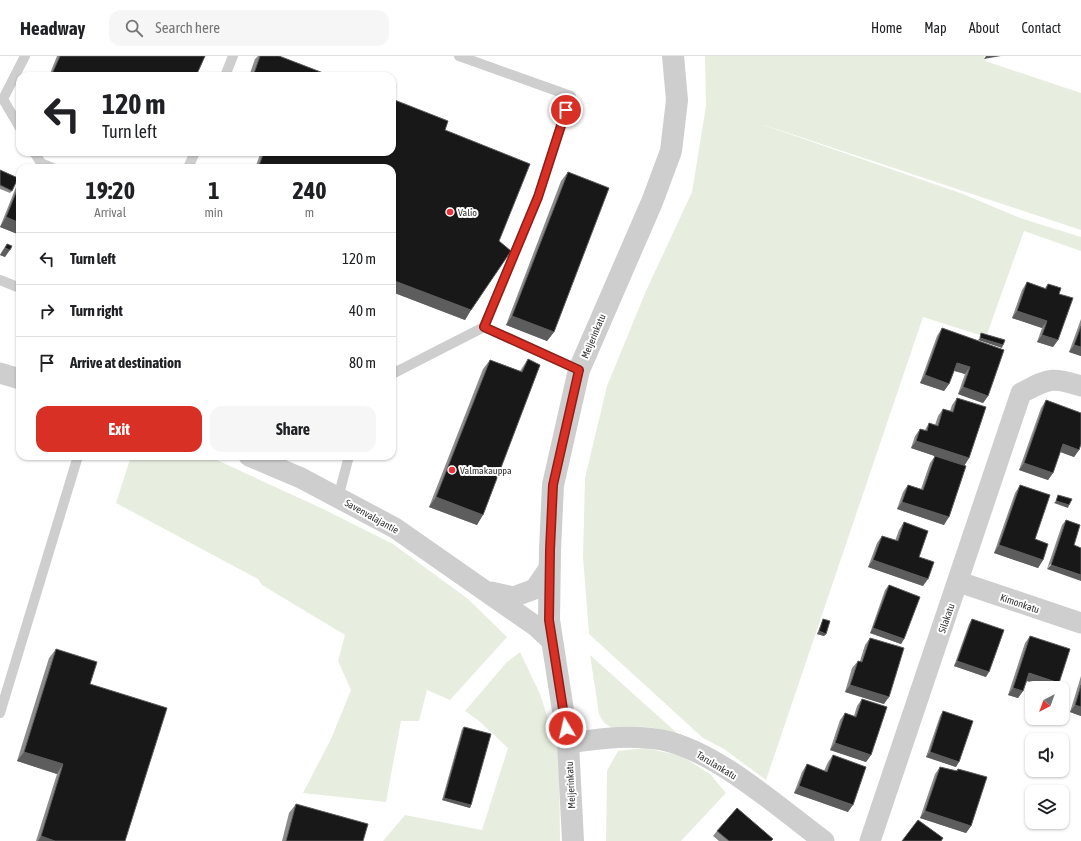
<!DOCTYPE html>
<style>
:root{--surface:#fff;--page:#f6f6f6;--text:#202124;--muted:#757577;--line:#e0e0e0;--accent:#d93025}
body{margin:0;font-family:"Asap Condensed",sans-serif;background:var(--page);color:var(--text);height:100vh;display:flex;flex-direction:column;font-size:15px;white-space:nowrap}
*{box-sizing:border-box;margin:0}
p{font-size:13px;color:var(--muted)}
.icon{flex:none;width:22px;height:22px;fill:none;stroke:currentColor;stroke-width:2;stroke-linecap:round;stroke-linejoin:round}
.map{position:relative;flex:1;overflow:hidden}
.sheet{position:absolute;left:16px;top:108px;width:380px;height:296px;display:flex;flex-direction:column;background:var(--surface);border-radius:12px;box-shadow:0 1px 3px #0004}
.sheet>*{flex:none}
.guide{position:absolute;left:16px;top:16px;width:380px;height:84px;border-radius:12px;box-shadow:0 1px 3px #0004;background:#fff;color:var(--text);overflow:hidden}
.needle{width:26px;rotate:221deg}
.buttons{position:absolute;left:1025px;top:625px;display:grid;gap:8px}
.buttons a{display:grid;place-items:center;width:44px;height:44px;border-radius:8px;background:var(--surface);box-shadow:0 1px 3px #0004;font-size:20px}
.pin{position:absolute;display:grid;place-items:center;width:34px;height:34px;color:#fff;margin:-17px;border:2px solid #fff;border-radius:50%;box-shadow:0 1px 4px #0007}
.me{position:absolute;width:44px;margin:-22px;rotate:351deg;stroke-linejoin:round;filter:drop-shadow(0 0 3px #0008)}
.turn{display:flex;align-items:center;gap:14px;height:84px;padding:0 20px;font-size:18px}
.turn .icon{width:52px;height:52px;stroke-width:2.5}
.turn b{display:block;font-size:28px;line-height:34px}
.eta{display:flex;justify-content:space-evenly;align-items:center;height:68px;text-align:center}
.eta b{font-size:24px;font-weight:700;line-height:28px}
.cta{display:flex;gap:8px;margin-top:auto;padding:8px 20px}
.cta a{flex:1;height:46px;border-radius:12px;background:var(--accent);color:#fff;font-size:16px;font-weight:700;line-height:46px;text-align:center}
.cta a+a{background:var(--page);color:var(--text)}
ul{padding:0;list-style:none}
li{display:flex;align-items:center;gap:12px;height:52px;padding:0 20px;border-top:1px solid var(--line)}
li div{flex:1}
li b{display:block;font-size:15px}
li em{font-style:normal}
header{display:flex;align-items:center;gap:24px;box-sizing:border-box;height:56px;padding:0 20px;background:var(--surface);border-bottom:1px solid var(--line)}
header strong{font-size:19px}
nav{display:flex;gap:22px;margin-inline-start:auto;font-size:14px}
.search{width:280px;height:36px;background:var(--page);display:flex;align-items:center;gap:10px;box-sizing:border-box;padding:0 14px;border-radius:12px;color:var(--muted);font-size:15px}
.map>svg:first-child{display:block}
.green{fill:#e7eedf}
.lines{fill:none;stroke-linecap:round;stroke-linejoin:round}
.service{stroke:#cecece;stroke-width:10}
.minor{stroke:#cecece;stroke-width:21}
.tertiary{stroke:#cecece;stroke-width:22}
.wall{fill:#8c8c8c}
.shaded-wall{fill:#5d5d5d}
.building{fill:#181818;stroke:#5d5d5d}
.route-casing{stroke:#8d1f18;stroke-width:10}
.route{stroke:#d93025;stroke-width:7}
.poi-dot{fill:#ec3039;stroke:#fff;stroke-width:1.5}
.labels{text-anchor:middle;stroke-width:4;stroke-linejoin:round;paint-order:stroke}
.poi-label{font-size:10px;fill:#313131;stroke:#fff;text-anchor:start}
.street-label{font-size:10px;fill:#313131;stroke:#fff}
</style>
<header>
<strong>Headway</strong>
<div class="search"><svg class="icon" aria-label="search" viewBox="0 0 24 24"><circle cx="10" cy="10" r="6"/><path d="M15 15l6 6"/></svg>Search here</div>
<nav><a>Home</a><a>Map</a><a>About</a><a>Contact</a></nav>
</header>
<div class="map">
<svg width="1081" height="785" viewBox="0 0 1081 785">
<rect width="100%" height="100%" fill="#fff"/>
<path class="green" d="M705 0H984L985 5 1081 37V174L758 67 963 138 1020 162 1081 181V195L1024 175 986 281 923 261 766 724 724 693 703 682 589 578 583 501 585 422 607 330 646 235 692 136 706 50Z
M131 400H208L321 452 393 488 468 543 507 581 450 644 427 634 419 665H401L386 746 303 737 331 683 351 634 338 605 345 579 262 529 258 523 116 447Z
M520 596 540 638 559 696 560 785H383L405 759 482 774 508 692 478 664 465 655 506 607Z
M590 599 677 677C667 675 656 672 646 671 627 669 609 681 599 658Z
M645 692 682 700 711 719 726 737 681 785H606L607 715 618 695Z"/>
<g class="lines">
<path class="service" d="M459 0 571 40 538 141 484 271 579 314
M225 20 233 0
M20 72 3 43 25 0
M34 96 41 107 53 112
M188 112 195 96
M0 224 20 232
M392 318 484 271
M338 442 349 400
M0 657 78 400"/>
<path class="minor" d="M0 317 20 323
M249 400 301 422 395 472 537 571 552 585
M959 526 1081 567
M491 536 513 541 535 533 550 511
M568 687C599 683 631 678 662 684 717 695 779 752 824 785
M870 785 1021 337C1049 323 1050 320 1081 330"/>
<path class="tertiary" d="M573 785 568 687 549 564 550 494 553 429 579 314 652 146 671 95 677 44 673 0"/>
</g>
<path class="wall" d="M57 0H205L196 20H49Z
M258 0H279L331 20H249L255 3Z
M445 74 471 254 465 264 392 236V112H255L261 96H392Z
M0 114 12 135 10 137 0 133Z
M568 116 554 276 547 285 506 269 561 125Z
M20 121V179L0 171Z
M7 188 5 201 0 199 2 195Z
M1027 226 1045 232 1048 228 1059 238 1058 284 1053 291 1037 286 1042 272 1012 262 1022 234Z
M1081 263V300L1069 296Z
M942 272 1004 294 988 340 983 347 958 338 965 318 954 315 949 328 944 335 920 327 937 280Z
M528 303 477 469 429 451 483 313 490 304 520 315Z
M957 342 969 402 964 410 944 469 897 453 903 436 908 429 921 433 930 407 935 400 911 392 915 380 920 373 925 374 929 367 935 369 938 360 943 353 950 355 952 349Z
M1046 344 1079 394 1074 401 1060 396 1053 417 1048 424 1019 414 1041 352Z
M1020 429 1035 483 1043 504 1038 512 994 497 1015 437Z
M1066 464 1080 469 1047 513 1062 469Z
M904 466 919 501 923 530 868 511 877 487 882 480 895 485 899 474Z
M889 529 904 583 901 588 870 577 885 534Z
M823 563 826 578 824 580 817 578 822 566Z
M972 563 986 621 954 610 969 568Z
M1030 580 1027 625 1023 635 1018 642 1008 639 1025 587Z
M870 582 884 648 845 636 852 612 858 605H860L865 589Z
M56 593 90 628 125 785H36L57 718 17 705 49 602Z
M1081 620V660L1070 656Z
M862 643 871 699 866 706 830 694 840 664 845 657 854 660 857 650Z
M943 655 956 711 926 701 940 660Z
M464 671 471 749 470 752 442 744 462 673Z
M833 699 848 756 794 737 802 716 807 708 824 715 828 706Z
M940 711 956 715 958 713 971 770 966 777 920 762 935 718Z
M296 748 363 785H282L289 757Z
M717 775 771 785H719L713 780Z"/>
<path class="shaded-wall" d="M986 0H1001L984 3Z
M6 161 20 167V179L0 171Z
M5 192 10 194 5 201 0 199Z
M392 224 471 254 465 264 392 236Z
M1017 255 1047 265 1042 272 1012 262Z
M512 260 554 276 547 285 506 269Z
M1042 279 1058 284 1053 291 1037 286Z
M980 282 1003 289 1002 292 978 284Z
M1074 289 1081 291V300L1069 296Z
M957 307 970 311 965 318 952 314Z
M925 319 949 328 944 335 920 327Z
M963 331 988 340 983 347 958 338Z
M916 385 969 402 964 410 911 392Z
M1063 388 1079 394 1074 401 1058 395Z
M1024 407 1053 417 1048 424 1019 414Z
M436 441 483 459 477 469 429 451Z
M1056 445 1069 449 1068 452 1054 447Z
M902 446 949 461 944 469 897 453Z
M999 489 1043 504 1038 512 994 497Z
M873 504 928 523 923 530 868 511Z
M1051 509 1081 519V525L1047 513Z
M873 572 904 583 901 588 870 577Z
M819 575 826 578 824 580 817 578Z
M957 605 989 616 986 621 954 610Z
M1029 617 1059 627 1056 632H1047L1024 624Z
M850 629 889 641 884 648 845 636Z
M1013 632 1023 635 1018 642 1008 639Z
M1075 649 1081 651V660L1070 656Z
M835 687 871 699 866 706 830 694Z
M24 696 63 708 57 718 17 705Z
M930 696 959 706 956 711 926 701Z
M799 730 853 749 848 756 794 737Z
M444 742 471 749 470 752 442 744Z
M925 755 971 770 966 777 920 762Z
M41 780 55 785H38Z"/>
<path class="building" d="M60 0H205L196 20H51Z
M260 0H279L331 20H253Z
M392 43 448 65 445 74 530 108 499 185 511 195 471 254 392 224V112H258L264 96H392Z
M0 114 18 122 12 135 0 129Z
M568 116 609 132 554 276 512 260Z
M20 127V167L6 161Z
M7 188 12 190 10 194 5 192Z
M1027 226 1046 233 1048 228 1061 232 1059 238 1073 242 1058 284 1042 279 1047 265 1017 255Z
M1081 270V291L1074 289Z
M942 272 1004 294 988 340 963 331 970 311 957 307 949 328 925 319Z
M981 277 1005 284 1003 289 980 282Z
M528 303 540 309 483 459 436 441 490 304 522 316Z
M957 342 986 351 969 402 916 385 920 373 927 375 929 367 938 370 943 353 953 356Z
M1046 344 1081 357V388L1079 394 1063 388 1053 417 1024 407Z
M935 400 966 410 949 461 902 446 908 429 923 434Z
M1020 429 1050 439 1035 483 1048 488 1043 504 999 489Z
M1058 439 1072 443 1069 449 1056 445Z
M1066 464 1080 469 1074 489 1081 492V519L1051 509Z
M904 466 928 475 919 501 934 506 928 523 873 504 882 480 898 485Z
M889 529 920 541 904 583 873 572Z
M823 563 830 565 826 578 819 575Z
M972 563 1004 574 989 616 957 605Z
M1030 580 1070 593 1059 627 1029 617 1023 635 1013 632Z
M870 582 904 592 889 641 850 629 858 605 862 606Z
M56 593 97 606 90 628 167 652 125 785H55L41 780 63 708 24 696Z
M1081 629V651L1075 649Z
M862 643 887 651 871 699 835 687 845 657 856 661Z
M943 655 973 665 959 706 930 696Z
M464 671 491 678 471 749 444 742Z
M833 699 866 711 853 749 799 730 807 708 827 716Z
M940 711 957 715 958 713 987 721 971 770 925 755Z
M296 748 368 768 363 785H286Z
M737 752 773 783 771 785H729L717 775Z
M918 764 943 782 941 785H902Z"/>
<g class="lines">
<g class="route-casing">
<path id="route" d="M566 672 549 564 550 494 553 429 579 314 484 271 538 141 566 54"/>
</g>
<use href="#route" class="route"/>
</g>
<g class="poi-dot">
<circle cx="450" cy="156" r="4"/>
<circle cx="452" cy="414" r="4"/>
</g>
<g class="labels">
<g class="poi-label">
<text x="458" y="160">Valio</text>
<text x="460" y="418">Valmakauppa</text>
</g>
<g class="street-label">
<text transform="translate(593 280) rotate(-67)" y="4">Meijerinkatu</text>
<text transform="translate(372 460) rotate(29)" y="4">Savenvalajantie</text>
<text transform="translate(1020 547) rotate(19)" y="4">Kimonkatu</text>
<text transform="translate(946 562) rotate(-71)" y="4">Silakatu</text>
<text transform="translate(717 709) rotate(31)" y="4">Tarulankatu</text>
<text transform="translate(570 729) rotate(-93)" y="4">Meijerinkatu</text>
</g>
</g>
</svg>
<div class="buttons">
<a><svg class="needle" viewBox="-14 -14 28 28"><path d="M0-13l5 13h-10z" fill="#e53935"/><path d="M0 13l5-13h-10z" fill="#757577"/></svg></a>
<a><svg class="icon" aria-label="sound" viewBox="0 0 24 24"><path d="M4 9h4l5-4v14l-5-4H4zM17 9q2 3 0 6"/></svg></a>
<a><svg class="icon" aria-label="layers" viewBox="0 0 24 24"><path d="M12 4l9 5-9 5-9-5zM3 14l9 5 9-5"/></svg></a>
</div>
<div class="pin" style="left:566px;top:54px;background:#d93025"><svg class="icon" aria-label="arrive" viewBox="0 0 24 24"><path d="M6 21V4h12l-3 4 3 4H6"/></svg></div>
<svg class="me" style="left:566px;top:672px" viewBox="-20 -20 40 40"><circle r="17" fill="#d93025" stroke="#fff" stroke-width="3"/><path d="M0-11L8 9 0 5-8 9z" fill="#fff"/></svg>
<div class="guide">
<div class="turn"><svg class="icon" aria-label="left" viewBox="0 0 24 24"><path d="M17 20v-9H6M10 6l-5 5 5 5"/></svg><div><b>120 m</b>Turn left</div></div>
</div>
<section class="sheet">
<div class="eta">
<div><b>19:20</b><p>Arrival</p></div>
<div><b>1</b><p>min</p></div>
<div><b>240</b><p>m</p></div>
</div>
<ul>
<li><svg class="icon" aria-label="left" viewBox="0 0 24 24"><path d="M17 20v-9H6M10 6l-5 5 5 5"/></svg><div><b>Turn left</b></div><em>120 m</em></li>
<li><svg class="icon" aria-label="right" viewBox="0 0 24 24"><path d="M7 20v-9h11M14 6l5 5-5 5"/></svg><div><b>Turn right</b></div><em>40 m</em></li>
<li><svg class="icon" aria-label="arrive" viewBox="0 0 24 24"><path d="M6 21V4h12l-3 4 3 4H6"/></svg><div><b>Arrive at destination</b></div><em>80 m</em></li>
</ul>
<div class="cta"><a>Exit</a><a>Share</a></div>
</section>
</div>
